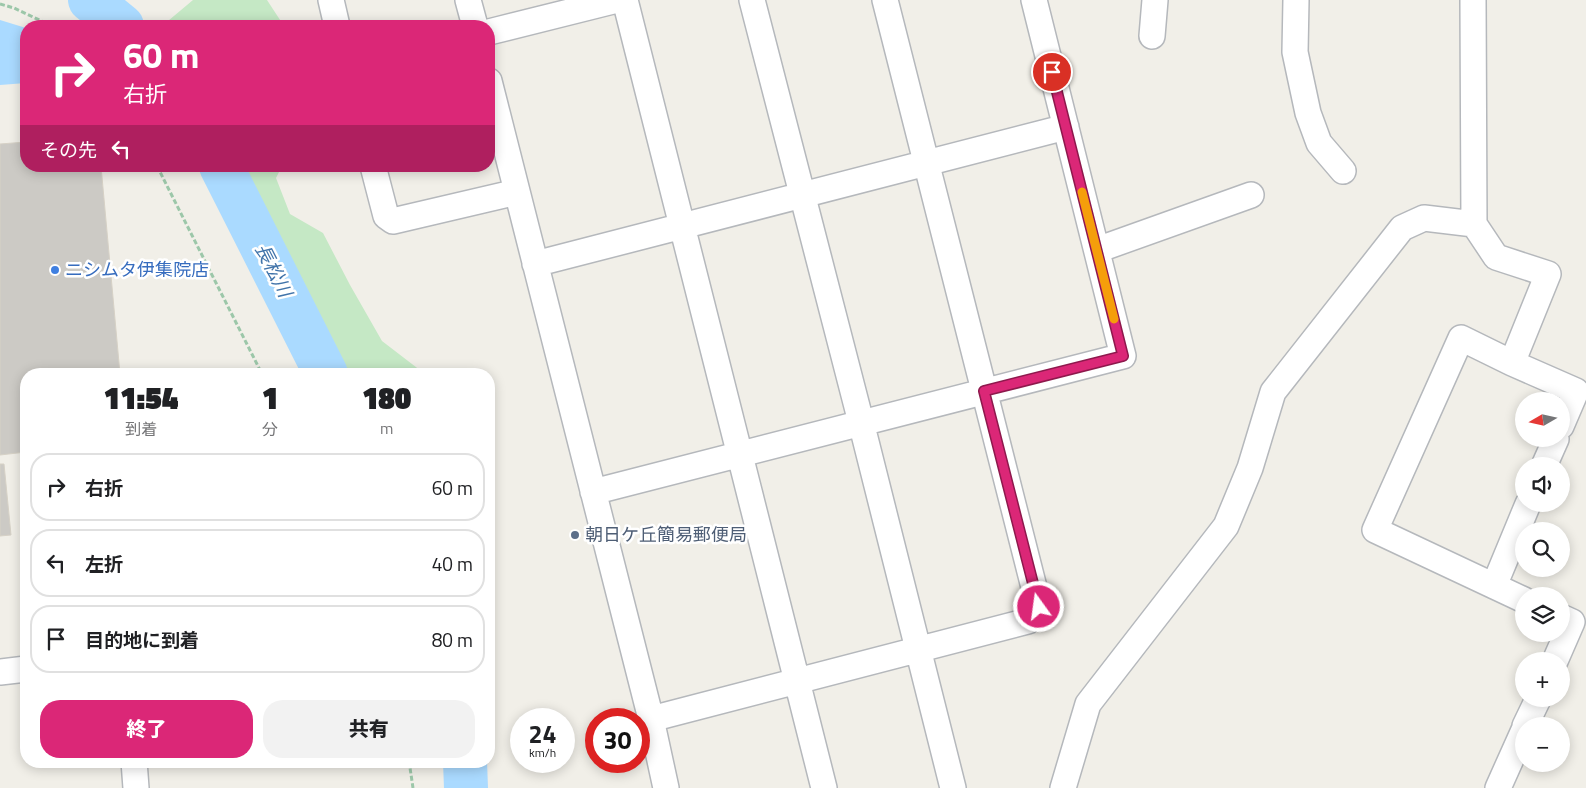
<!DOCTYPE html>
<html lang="ja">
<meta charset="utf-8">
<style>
:root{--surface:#fff;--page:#f2f2f2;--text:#202124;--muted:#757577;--line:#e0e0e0;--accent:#db2777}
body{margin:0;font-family:"Titillium Web","Noto Sans JP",sans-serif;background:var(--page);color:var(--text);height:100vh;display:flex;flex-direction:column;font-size:19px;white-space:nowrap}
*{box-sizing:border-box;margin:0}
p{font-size:16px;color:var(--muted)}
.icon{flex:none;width:28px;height:28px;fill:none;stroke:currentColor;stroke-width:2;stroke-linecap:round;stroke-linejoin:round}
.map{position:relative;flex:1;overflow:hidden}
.drawer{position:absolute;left:20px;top:368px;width:475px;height:400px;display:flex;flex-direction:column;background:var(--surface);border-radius:20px;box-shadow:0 2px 12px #0003}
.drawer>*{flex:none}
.top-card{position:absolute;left:20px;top:20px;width:475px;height:152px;border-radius:20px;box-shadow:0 2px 12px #0003;background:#db2777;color:#fff;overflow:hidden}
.needle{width:32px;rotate:261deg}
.fabs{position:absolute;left:1515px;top:392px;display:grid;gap:10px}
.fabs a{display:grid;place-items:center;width:55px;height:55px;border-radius:50%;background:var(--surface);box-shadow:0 2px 12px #0003;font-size:25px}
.speed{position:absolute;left:510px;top:708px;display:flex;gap:10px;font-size:25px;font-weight:700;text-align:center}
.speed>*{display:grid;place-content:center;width:65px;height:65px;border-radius:50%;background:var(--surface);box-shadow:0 2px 12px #0003;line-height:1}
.speed small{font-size:12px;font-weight:400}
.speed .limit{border:8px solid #d22;background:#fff;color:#111}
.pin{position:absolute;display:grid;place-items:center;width:42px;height:42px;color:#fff;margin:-21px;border:2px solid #fff;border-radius:50%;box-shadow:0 1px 5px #0007}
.me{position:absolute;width:55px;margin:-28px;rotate:346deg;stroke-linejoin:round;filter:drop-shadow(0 0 4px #0008)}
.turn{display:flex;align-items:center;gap:18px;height:105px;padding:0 20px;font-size:22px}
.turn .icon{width:65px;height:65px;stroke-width:2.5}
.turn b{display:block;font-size:35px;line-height:42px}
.then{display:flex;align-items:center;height:48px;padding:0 20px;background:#0003;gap:10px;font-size:19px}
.eta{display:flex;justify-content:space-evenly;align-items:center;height:85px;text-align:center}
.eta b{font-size:30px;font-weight:800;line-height:35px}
.primary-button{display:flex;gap:10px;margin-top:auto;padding:10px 20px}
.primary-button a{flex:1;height:58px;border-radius:20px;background:var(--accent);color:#fff;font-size:20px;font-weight:800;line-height:58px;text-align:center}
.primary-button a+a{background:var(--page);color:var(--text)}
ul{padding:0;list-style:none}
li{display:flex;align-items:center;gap:15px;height:68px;margin:0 10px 8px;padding:0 10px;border:2px solid var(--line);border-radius:20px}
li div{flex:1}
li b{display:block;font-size:19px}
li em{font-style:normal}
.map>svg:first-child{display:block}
.green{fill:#c5e8c5}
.water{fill:#aadaff}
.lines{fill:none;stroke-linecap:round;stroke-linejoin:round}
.river{stroke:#aadaff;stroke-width:44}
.building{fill:#cccac5;stroke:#d6d1c6}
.minor-casing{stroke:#b5b8bc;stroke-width:28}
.path{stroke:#9cc7a9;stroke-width:3;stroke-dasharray:5 2.5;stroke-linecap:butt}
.minor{stroke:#fff;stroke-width:25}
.route-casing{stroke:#8e194d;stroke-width:12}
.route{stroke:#db2777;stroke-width:9}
.slow{stroke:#f59e0b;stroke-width:9}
.shop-dot{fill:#3f7fe0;stroke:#fff;stroke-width:2}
.service-dot{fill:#5c6f8a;stroke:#fff;stroke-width:2}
.labels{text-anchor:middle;stroke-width:5;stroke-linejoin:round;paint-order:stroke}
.shop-label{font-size:18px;fill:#366cbe;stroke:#fff;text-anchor:start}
.service-label{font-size:18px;fill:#4e5e75;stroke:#fff;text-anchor:start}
.water-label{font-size:19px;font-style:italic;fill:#4174aa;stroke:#fff}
</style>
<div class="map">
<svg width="1586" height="788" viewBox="0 0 1586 788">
<rect width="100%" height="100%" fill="#f1efe8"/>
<path class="green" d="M193 0H267L284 26H162Z
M239 166H282L276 178 290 214 323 233 350 285 382 341 425 374H340L253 193Z"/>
<path class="water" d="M0 20 26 28V83L0 85Z"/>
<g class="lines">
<path class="river" d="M90 0 122 26
M221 166 326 374
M465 761 466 788"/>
</g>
<path class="building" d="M26 142V166H101L120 374H26V452L0 455V144Z
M0 464H4L11 535 0 536Z"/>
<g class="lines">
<g class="minor-casing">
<path id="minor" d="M331 0 337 26
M468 0 475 26
M625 0 824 788
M752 0 861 422 953 788
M1296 0 1295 52 1308 113 1319 143 1343 171
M1473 0 1474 224 1496 257 1548 274 1512 363 1576 391 1561 426
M489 32 617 0
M1152 36 1155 0
M489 81 651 719 666 788
M373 166 386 216 393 221 517 192
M1097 250 1251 195
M535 264 1066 127
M1512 363 1461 338 1375 530 1524 600
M1544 466 1556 439
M593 492 1123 356 1034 0
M1494 586 1528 504
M1555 661 1572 622 1561 617
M0 672 26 669
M651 719 1028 621 1039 607 885 0
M1525 726 1538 699
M134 761 136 788
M1063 788 1088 704 1226 526 1250 468 1273 392 1402 228 1424 218 1474 224
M1498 788 1524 730"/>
</g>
<path class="path" d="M0 4 14 8 52 26
M157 166 262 374
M409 761 413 788"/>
<use href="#minor" class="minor"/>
</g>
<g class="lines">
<g class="route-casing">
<path id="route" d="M1039 607 984 391 1123 356 1052 72"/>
</g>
<use href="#route" class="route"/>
<path class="slow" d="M1082 192 1114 319"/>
</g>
<circle class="shop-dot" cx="55" cy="270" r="5"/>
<circle class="service-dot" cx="575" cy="535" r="5"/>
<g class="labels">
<g class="shop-label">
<text x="65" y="276">ニシムタ伊集院店</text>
</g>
<g class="service-label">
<text x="585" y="541">朝日ケ丘簡易郵便局</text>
</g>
<g class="water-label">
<text transform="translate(274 270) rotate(63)" y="7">長松川</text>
</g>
</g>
</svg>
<div class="fabs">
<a><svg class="needle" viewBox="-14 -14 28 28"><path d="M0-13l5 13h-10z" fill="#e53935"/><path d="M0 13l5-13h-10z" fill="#757577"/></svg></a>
<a><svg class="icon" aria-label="sound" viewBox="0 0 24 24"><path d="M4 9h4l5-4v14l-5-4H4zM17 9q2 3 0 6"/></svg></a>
<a><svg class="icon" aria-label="search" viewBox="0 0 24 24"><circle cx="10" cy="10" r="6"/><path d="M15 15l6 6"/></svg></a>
<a><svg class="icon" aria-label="layers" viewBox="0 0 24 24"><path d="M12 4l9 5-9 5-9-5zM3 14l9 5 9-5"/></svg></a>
<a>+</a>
<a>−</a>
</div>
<div class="speed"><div>24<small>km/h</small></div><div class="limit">30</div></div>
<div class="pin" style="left:1052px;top:72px;background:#d93025"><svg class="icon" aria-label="arrive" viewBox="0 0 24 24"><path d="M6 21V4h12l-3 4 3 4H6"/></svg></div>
<svg class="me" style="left:1039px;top:607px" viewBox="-20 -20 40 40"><circle r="17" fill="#db2777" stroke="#fff" stroke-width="3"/><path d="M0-11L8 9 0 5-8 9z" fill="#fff"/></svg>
<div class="top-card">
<div class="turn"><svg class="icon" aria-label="right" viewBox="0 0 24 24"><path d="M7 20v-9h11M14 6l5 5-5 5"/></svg><div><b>60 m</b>右折</div></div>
<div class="then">その先<svg class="icon" aria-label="left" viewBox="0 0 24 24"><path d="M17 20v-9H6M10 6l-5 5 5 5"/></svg></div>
</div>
<section class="drawer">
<div class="eta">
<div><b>11:54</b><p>到着</p></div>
<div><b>1</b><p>分</p></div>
<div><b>180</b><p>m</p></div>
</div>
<ul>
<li><svg class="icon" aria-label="right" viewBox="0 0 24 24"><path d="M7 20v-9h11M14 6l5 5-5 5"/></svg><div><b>右折</b></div><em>60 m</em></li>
<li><svg class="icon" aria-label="left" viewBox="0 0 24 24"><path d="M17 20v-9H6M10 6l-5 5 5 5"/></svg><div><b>左折</b></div><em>40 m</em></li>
<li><svg class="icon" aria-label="arrive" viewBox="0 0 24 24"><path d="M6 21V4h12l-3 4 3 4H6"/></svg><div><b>目的地に到着</b></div><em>80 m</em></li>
</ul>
<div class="primary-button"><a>終了</a><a>共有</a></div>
</section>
</div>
